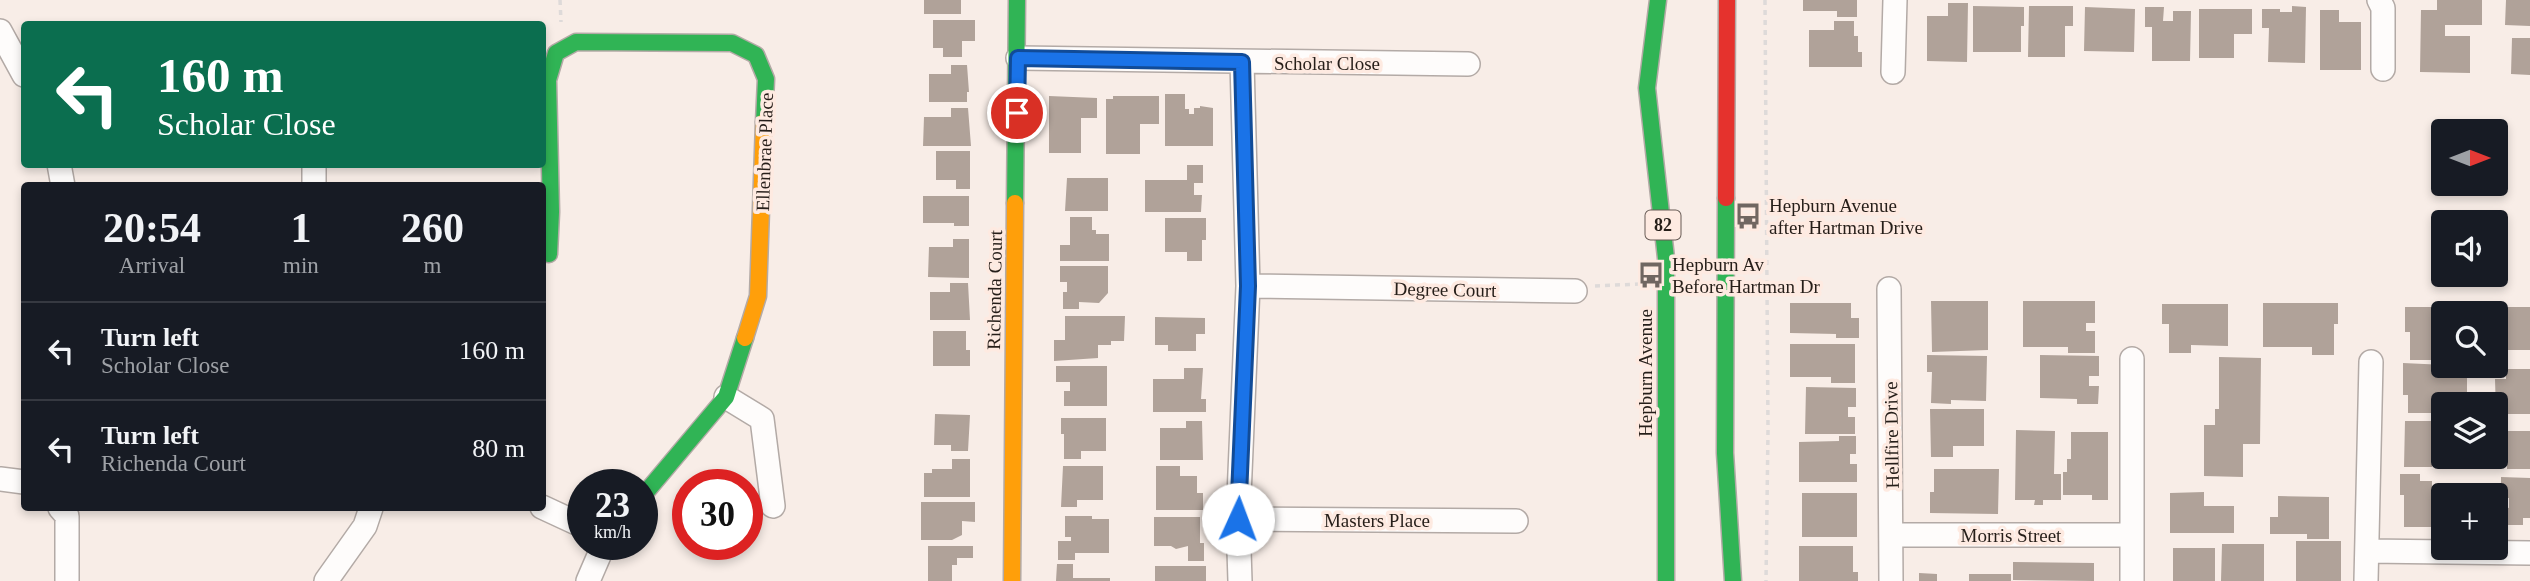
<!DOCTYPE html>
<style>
:root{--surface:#171b24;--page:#242831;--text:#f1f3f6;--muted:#9ea1a6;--line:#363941}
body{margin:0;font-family:Georgia,serif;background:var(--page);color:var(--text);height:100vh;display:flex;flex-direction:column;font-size:26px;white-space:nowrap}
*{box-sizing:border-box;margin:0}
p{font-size:23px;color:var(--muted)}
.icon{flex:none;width:38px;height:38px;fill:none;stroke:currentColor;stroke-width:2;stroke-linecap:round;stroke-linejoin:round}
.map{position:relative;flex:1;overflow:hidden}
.sheet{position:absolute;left:21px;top:182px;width:525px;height:329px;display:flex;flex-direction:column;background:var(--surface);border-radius:7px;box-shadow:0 4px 10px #0003}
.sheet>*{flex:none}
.banner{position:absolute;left:21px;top:21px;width:525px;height:147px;border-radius:7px;box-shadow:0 4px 10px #0003;background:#0b6e4f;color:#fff;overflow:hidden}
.needle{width:46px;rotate:90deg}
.controls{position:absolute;left:2431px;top:119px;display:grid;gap:14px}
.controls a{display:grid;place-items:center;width:77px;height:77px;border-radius:7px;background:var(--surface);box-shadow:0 4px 10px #0003;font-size:35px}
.speed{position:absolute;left:567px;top:469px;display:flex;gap:14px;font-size:35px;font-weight:700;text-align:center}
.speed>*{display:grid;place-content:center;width:91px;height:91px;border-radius:50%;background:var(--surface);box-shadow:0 4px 10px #0003;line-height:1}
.speed small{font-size:18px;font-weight:400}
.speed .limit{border:10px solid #d22;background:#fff;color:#111}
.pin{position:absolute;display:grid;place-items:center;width:60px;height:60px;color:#fff;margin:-30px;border:4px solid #fff;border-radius:50%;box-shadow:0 2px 7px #0007}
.me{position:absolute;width:77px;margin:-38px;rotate:2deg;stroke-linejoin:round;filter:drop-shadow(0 0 5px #0008)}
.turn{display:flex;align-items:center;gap:24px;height:147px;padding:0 21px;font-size:32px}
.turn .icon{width:91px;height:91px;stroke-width:2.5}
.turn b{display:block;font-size:49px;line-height:60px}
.eta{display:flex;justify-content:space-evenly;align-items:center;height:119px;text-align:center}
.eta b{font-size:42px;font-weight:800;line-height:49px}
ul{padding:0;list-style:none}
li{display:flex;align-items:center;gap:21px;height:98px;padding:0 21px;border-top:2px solid var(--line)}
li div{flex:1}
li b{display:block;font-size:26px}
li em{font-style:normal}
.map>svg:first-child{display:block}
.building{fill:#b0a299}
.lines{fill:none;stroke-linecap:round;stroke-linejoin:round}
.street-casing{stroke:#b3aaa6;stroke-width:26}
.fast-casing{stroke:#b3aaa6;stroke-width:19}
.slow-casing{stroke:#b3aaa6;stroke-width:19}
.jam-casing{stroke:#b3aaa6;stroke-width:19}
.path{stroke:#dedad9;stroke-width:3.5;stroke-dasharray:5 5;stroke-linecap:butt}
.street{stroke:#fefcfb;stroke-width:23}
.fast{stroke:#30b455;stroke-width:16}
.slow{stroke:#ff9f0a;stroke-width:16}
.jam{stroke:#e5322d;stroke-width:16}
.route-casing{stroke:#114b97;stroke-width:18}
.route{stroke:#1a73e8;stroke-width:12}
.labels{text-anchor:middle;stroke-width:7;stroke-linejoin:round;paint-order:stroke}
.shield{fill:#feeae1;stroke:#675b55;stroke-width:2}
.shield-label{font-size:18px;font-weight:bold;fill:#261e19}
.street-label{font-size:19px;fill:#261e19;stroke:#feeae1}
.poi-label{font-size:19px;fill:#261e19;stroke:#feeae1;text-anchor:start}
</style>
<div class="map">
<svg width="2530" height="581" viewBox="0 0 2530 581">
<rect width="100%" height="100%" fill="#f8ede7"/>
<path class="building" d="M924 0H961V14H924Z
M1803 0H1857V17H1837V11H1803Z
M2437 0H2482V25H2445V36H2470V73L2420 72 2421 10H2437Z
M2506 0H2530V26L2505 25Z
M1948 3H1968L1967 62 1927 61V16H1948Z
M1973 6 2024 7V26H2021V52H1973Z
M2029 6H2073V26H2065V57H2028Z
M2292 6 2306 7 2305 63 2268 62 2269 28H2262V9H2280V12H2292Z
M2085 7 2135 9 2134 52 2084 51Z
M2145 7H2164L2163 21H2173V11H2191L2190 61H2152V27H2145Z
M2199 9H2252V34H2234V58H2199Z
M2320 10H2339V22H2361V70H2320Z
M933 20H975V41H962V57H943V48H933Z
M1834 21H1854V36H1858V52H1862V67H1809V30H1834Z
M2512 38H2530V75L2511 74Z
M951 65H967L969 92H967V102H929V74H951Z
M1165 94H1185V109H1189V114H1194V108H1200V106L1213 108V146H1165Z
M1049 96 1097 98V118H1081V153H1049Z
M1113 96H1159V124H1140V154H1106V99H1113Z
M951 108H968L971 146H923L924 117H951Z
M936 151H970V189H956V180H936Z
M1187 165H1203V183H1194V195H1202L1201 212H1145V180H1187Z
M1067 178H1108V211H1065Z
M923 196H969V226H954V223H923Z
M1070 217H1092V230H1096V234H1109V261H1060V245H1070Z
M1165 218H1206V240H1202V261H1187V252H1165Z
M953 239H969V278L928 277 929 247H953Z
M1060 266H1108V293L1099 303 1079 302V309H1063V292H1067V282H1060Z
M950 283H968L970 320H930V292H950Z
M1931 301H1988V350L1932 352Z
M2023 301H2095V323H2086V331H2095V353H2068V347H2023Z
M1790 303H1851V318H1859V338H1836V334L1790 333Z
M2263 303H2338V324H2334V355H2312V347H2263Z
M2162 304H2228V346L2191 345V353H2169V324H2162Z
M2405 307H2472V313H2443V355H2439V360H2410V332H2405Z
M2500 307H2530V350H2500Z
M1065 316H1125L1124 341H1111V345H1098V358L1054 361V340H1065Z
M1155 317 1205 318V334H1196V351H1168V345H1155Z
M933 331H966V350H970V366H933Z
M1790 344H1855V383H1831V377H1790Z
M1927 355 1987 356 1986 401 1951 400V404L1931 403 1932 372H1927Z
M2040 355 2099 356V376H2089V386H2099L2098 404H2077V399L2040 398Z
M2219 357 2261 358 2260 444H2243V477L2204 476V425H2215V409H2219Z
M2403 363 2467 366V404H2443V409H2432V413H2408V395H2403Z
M1056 366H1107V406H1064V391H1070V382H1056Z
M1184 368H1203L1201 399H1206V412H1153V379H1184Z
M2506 369H2530V414H2496L2495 379H2506Z
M1806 387 1856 388V407H1848V417H1855V434H1805Z
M1930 409H1984V446H1953V457H1931Z
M935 414 970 415 968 451H951V445H934Z
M1061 418H1106V451H1081V459H1064V434H1061Z
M1186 421H1202L1203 460H1160V428H1186Z
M2405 421H2443V458H2436V462H2432V467H2404Z
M2016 430 2055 431 2054 474H2061V500H2043V505H2034L2035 500H2015Z
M2507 431H2530V469H2507Z
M2071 432H2108V500H2092V495H2063V472H2067V459H2071Z
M1839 436H1856V454H1850V464H1857V482H1799V442L1839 441Z
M952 459H970V497H924V473H932V469H952Z
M1063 466H1103V500H1077V507H1061Z
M1156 466H1180V476H1197V493H1203V510H1156Z
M1934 469H1999L1998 514 1930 513V492H1934Z
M2400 474H2420V481H2432V486H2466V495H2443V527H2404V495H2400Z
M2501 477 2530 478V518H2523V525H2504V507L2509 508V498H2501Z
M2204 492V506H2234V533H2170V493Z
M1802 493H1857V537H1802Z
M2278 496 2329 497V539H2307V534H2270V517H2278Z
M921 502H975V522L962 521V535L952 540H921Z
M1065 516H1092V519H1109V553H1075V560H1058V541H1071V537H1065Z
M1154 517H1200V543H1204V561H1188V546L1176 549 1171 546H1154Z
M2296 541H2341V581H2296Z
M2222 544H2264V581H2221Z
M928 546H973V558H957V565H952V581H928Z
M1799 546H1853V572H1858V581H1799Z
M2173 548H2215V581H2173Z
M2013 562 2094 563V581L2013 580Z
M1057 564H1073V578H1110V581H1056Z
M1155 566H1206V581H1155Z
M1919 573 1937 574V581H1919Z
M1969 574H2011V581H1969Z"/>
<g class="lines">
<g class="street-casing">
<path id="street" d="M2379 0 2383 8V69
M0 31 24 75
M1018 58 1468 64
M1893 72 1895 0
M59 164 63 186
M314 164V186
M1248 286 1575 291
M1889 289 1891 581
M726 397 762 419 773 506
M0 479 24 482
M542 507 583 526
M60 508 67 516V581
M1238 519 1516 521
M1892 535H2130
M2367 551 2530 553
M326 581 365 526 371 508
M588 581 604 544
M1240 581 1238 519 1248 286 1242 62
M2132 581V359
M2366 581 2371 362"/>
</g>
<g class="fast-casing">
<path id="fast" d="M1658 0 1647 88 1666 258V581
M1726 198 1725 453 1733 581
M1015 203 1017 0
M549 254 551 212 548 80 556 53 576 42 732 43 756 55 766 79 764 122
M642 497 726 397 745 338"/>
</g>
<g class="slow-casing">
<path id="slow" d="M745 338 758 296 764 122
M1012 581 1015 203"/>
</g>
<g class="jam-casing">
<path id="jam" d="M1726 198 1727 0"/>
</g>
<path class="path" d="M560 0 561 22
M1765 0 1768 430 1766 581
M1595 286 1639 284"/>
<use href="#street" class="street"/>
<use href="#fast" class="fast"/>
<use href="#slow" class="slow"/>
<use href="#jam" class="jam"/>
</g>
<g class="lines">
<g class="route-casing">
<path id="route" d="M1017 113 1018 58 1242 62 1248 286 1238 519"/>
</g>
<use href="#route" class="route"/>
</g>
<defs>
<g id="bus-bare" transform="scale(2.1)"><path d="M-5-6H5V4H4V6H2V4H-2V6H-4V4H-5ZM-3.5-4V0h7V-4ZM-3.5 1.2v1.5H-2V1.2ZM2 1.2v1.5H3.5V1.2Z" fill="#706661" stroke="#feeae1" stroke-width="2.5" paint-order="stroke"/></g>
</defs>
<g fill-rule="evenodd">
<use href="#bus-bare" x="1748" y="216"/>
<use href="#bus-bare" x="1651" y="275"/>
</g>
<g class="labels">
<rect class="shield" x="1645.5" y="210.5" width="35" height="29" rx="5"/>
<g class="shield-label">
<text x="1663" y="231">82</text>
</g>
<g class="street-label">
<text x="1327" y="70">Scholar Close</text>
<text transform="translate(764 152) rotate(-88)" y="7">Ellenbrae Place</text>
<text transform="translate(1445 289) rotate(1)" y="7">Degree Court</text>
<text transform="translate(994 290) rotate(-89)" y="7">Richenda Court</text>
<text transform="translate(1645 373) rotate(-90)" y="7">Hepburn Avenue</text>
<text transform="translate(1891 435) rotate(-91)" y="7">Hellfire Drive</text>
<text x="1377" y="527">Masters Place</text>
<text x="2011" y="542">Morris Street</text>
</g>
<g class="poi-label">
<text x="1769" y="212">Hepburn Avenue<tspan x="1769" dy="22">after Hartman Drive</tspan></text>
<text x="1672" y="271">Hepburn Av<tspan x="1672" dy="22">Before Hartman Dr</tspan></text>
</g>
</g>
</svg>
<div class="controls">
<a><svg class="needle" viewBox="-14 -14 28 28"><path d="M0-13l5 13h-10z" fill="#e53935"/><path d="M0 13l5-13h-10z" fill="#9ea1a6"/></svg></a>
<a><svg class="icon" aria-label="sound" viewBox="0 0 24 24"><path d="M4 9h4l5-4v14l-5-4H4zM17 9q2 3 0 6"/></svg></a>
<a><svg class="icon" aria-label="search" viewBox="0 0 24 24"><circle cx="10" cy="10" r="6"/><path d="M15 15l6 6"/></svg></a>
<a><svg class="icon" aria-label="layers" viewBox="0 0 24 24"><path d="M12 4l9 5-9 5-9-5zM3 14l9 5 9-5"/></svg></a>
<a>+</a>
</div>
<div class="speed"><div>23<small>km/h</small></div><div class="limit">30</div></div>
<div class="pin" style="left:1017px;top:113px;background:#d93025"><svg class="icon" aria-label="arrive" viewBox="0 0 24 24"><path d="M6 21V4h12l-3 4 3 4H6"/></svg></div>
<svg class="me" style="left:1238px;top:519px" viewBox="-20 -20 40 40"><circle r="19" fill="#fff"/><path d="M0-13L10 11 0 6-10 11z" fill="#1a73e8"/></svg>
<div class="banner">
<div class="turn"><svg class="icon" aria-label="left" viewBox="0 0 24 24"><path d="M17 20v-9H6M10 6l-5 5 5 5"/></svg><div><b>160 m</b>Scholar Close</div></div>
</div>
<section class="sheet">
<div class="eta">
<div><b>20:54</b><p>Arrival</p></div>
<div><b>1</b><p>min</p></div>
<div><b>260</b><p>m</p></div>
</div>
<ul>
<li><svg class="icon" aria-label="left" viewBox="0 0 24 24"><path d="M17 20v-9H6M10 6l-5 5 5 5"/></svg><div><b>Turn left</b><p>Scholar Close</p></div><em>160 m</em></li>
<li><svg class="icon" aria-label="left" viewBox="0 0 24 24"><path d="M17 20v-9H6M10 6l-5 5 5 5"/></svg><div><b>Turn left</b><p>Richenda Court</p></div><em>80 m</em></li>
</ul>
</section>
</div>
